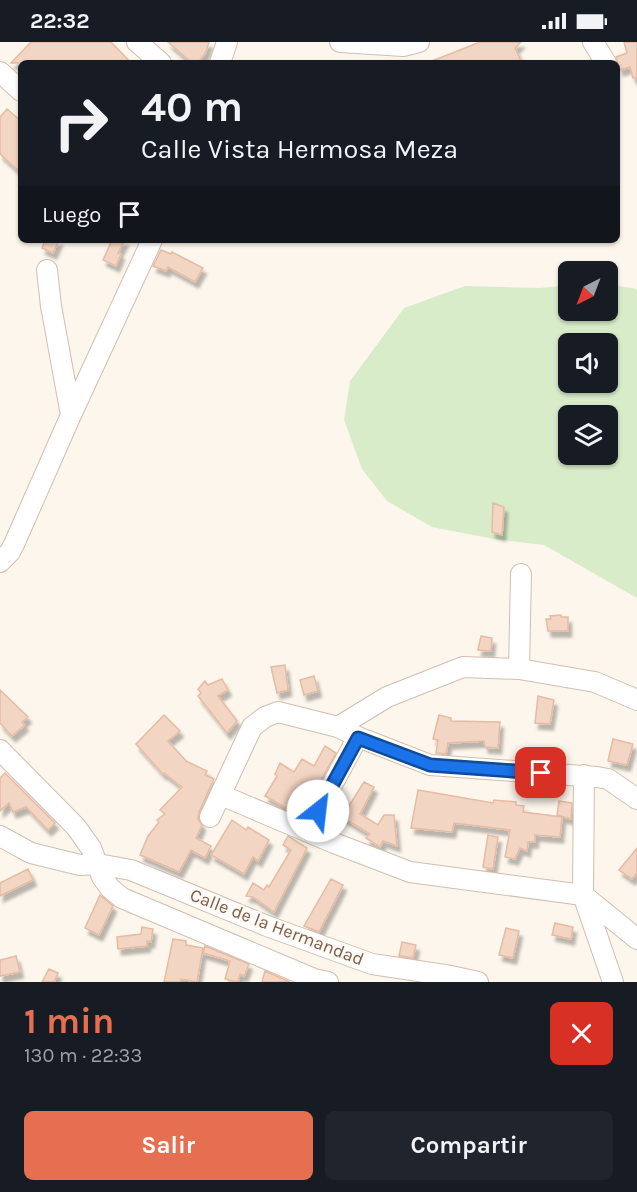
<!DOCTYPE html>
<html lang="es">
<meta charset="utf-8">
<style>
:root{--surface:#171b24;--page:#20242c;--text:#f1f3f6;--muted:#9ea1a6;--accent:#e76f51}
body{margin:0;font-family:Karla,sans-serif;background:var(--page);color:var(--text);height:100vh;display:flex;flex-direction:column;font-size:22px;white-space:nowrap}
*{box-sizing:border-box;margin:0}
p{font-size:20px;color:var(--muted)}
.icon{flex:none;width:33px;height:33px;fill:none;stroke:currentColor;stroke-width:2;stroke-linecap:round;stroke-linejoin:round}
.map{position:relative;height:940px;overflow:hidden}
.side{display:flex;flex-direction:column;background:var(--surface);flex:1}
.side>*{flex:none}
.top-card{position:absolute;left:18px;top:18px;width:602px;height:183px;border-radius:9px;box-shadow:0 2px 4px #0004;background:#171b24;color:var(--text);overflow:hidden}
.needle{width:39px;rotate:222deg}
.controls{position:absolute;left:558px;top:219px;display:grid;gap:12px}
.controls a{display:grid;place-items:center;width:60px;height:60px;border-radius:9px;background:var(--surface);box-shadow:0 2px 4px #0004;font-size:30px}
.pin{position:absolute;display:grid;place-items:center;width:51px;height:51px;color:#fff;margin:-26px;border-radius:12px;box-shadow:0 3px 9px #0006}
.me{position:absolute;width:66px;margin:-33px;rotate:29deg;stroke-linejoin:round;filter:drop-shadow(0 0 4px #0008)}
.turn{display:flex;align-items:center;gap:21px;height:126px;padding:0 24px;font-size:27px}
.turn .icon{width:78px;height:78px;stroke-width:2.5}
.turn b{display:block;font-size:42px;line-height:51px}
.then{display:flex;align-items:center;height:57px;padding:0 24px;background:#0003;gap:12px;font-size:22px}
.round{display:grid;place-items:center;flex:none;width:63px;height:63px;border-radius:9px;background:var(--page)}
.summary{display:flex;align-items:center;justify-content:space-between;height:102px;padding:0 24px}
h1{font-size:36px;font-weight:700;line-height:45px;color:var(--accent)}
.button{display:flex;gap:12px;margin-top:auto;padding:12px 24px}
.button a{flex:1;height:69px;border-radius:9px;background:var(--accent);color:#fff;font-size:24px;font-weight:700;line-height:69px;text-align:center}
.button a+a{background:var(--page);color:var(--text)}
.status{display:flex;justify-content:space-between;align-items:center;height:42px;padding:0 30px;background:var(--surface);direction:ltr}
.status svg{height:16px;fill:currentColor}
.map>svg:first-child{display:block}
.green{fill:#d8ecc9;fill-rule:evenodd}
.building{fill:#f3d5c3;stroke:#e6bba3;stroke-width:1.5;filter:url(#shadow)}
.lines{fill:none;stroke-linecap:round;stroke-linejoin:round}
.minor-casing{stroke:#d1beb0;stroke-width:22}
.minor{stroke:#fff;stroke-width:20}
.route-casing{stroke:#114b97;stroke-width:15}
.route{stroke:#1a73e8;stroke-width:10}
.labels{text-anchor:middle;stroke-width:4.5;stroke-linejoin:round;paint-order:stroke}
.street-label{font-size:18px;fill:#7a5c4d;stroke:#fffaf3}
</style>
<div class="status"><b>22:32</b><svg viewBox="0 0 49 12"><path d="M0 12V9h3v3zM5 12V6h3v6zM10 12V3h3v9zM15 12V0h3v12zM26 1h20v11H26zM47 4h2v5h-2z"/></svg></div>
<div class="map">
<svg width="637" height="940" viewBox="0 0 637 940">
<defs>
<filter id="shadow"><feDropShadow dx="3.5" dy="6" stdDeviation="1.5" flood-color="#0004"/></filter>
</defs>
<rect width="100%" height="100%" fill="#fdf6ec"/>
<path class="green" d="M608 242 637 247V556L544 503 494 497 432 485 387 459 362 427 344 378 350 339 404 266 465 244 540 246 568 243V268H608ZM568 302H608V340H568ZM568 374H608V412H568Z"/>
<path class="building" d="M31 0H111L131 21H11Z
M168 0H209L206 10 198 21H192Z
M480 0H521L515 6 522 21H427Z
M624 0H637V35L633 36 630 25 620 28 616 15 627 11Z
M7 67 21 79V131L0 112V75Z
M45 198H59L53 211 42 206Z
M112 198H125L118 211 121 212 116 224 103 218Z
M161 208 171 212 172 210 203 226 195 240 168 225 166 229 153 224Z
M493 461 504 465 502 493 492 490Z
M561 573V575H568V589H548L546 577H551L550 574Z
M481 594 492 596 491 609 478 608Z
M285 623 288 648 277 651 271 625Z
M314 634 318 649 304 653 300 638Z
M222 637 228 648 218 654 237 679 227 691 198 654 201 651 198 647 205 639 208 643Z
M0 648 28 675 22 680 25 683 12 694 0 681Z
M538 654 554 658 550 682 535 681Z
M164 673 180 689 168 699 186 719 207 729 205 733 214 737 199 770 198 777 202 783 196 796 211 804 205 816 191 808 179 830 140 813 148 794 159 780 157 778 165 772 160 768 182 745 164 731 163 732 136 702Z
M439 673 451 676V679L500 680 498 706 485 705 484 699 448 701 446 712 436 711 438 698 433 697Z
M613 697 633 702 627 723 608 719Z
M325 704 336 711 307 763 302 760 300 765 292 761 288 767 265 754 277 734 275 732 280 721 294 730 302 717 314 724Z
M5 731 55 781 48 788 26 765 13 770 9 761 0 769V736Z
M364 740 374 745 360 772 378 783 384 773H394L397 804 383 799 380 805 366 796 370 792 342 775Z
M418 748 493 761 494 758 516 760V763L524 764 523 770 562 775 560 795 535 793V800H528L527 809 520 806 515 817 505 815 510 788 454 781 452 790 411 786Z
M559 759 572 761 571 777 557 773Z
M232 778 246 788 248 785 269 798 258 819 253 815 244 832 211 813Z
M488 793 498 795 493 827 483 825Z
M288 794 307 806 274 870 253 855 246 854 253 841 264 848 267 843 269 845 291 808 283 803Z
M637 806V831L632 837 619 828Z
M28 827 33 838 0 854V841Z
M331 837 343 843 319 890 304 884Z
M100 853 113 864 99 893 85 886Z
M555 881 573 885 571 897 552 893Z
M142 885 153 887 151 900 147 899V904L118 907 117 895 141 892Z
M506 886 519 889 513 916 499 913Z
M173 897 186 899V903L203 906 197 940 181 937 180 940H164Z
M402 900 416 903 413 916 399 914Z
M205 904 249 922 244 934 240 932 238 940 225 937 230 919 203 911Z
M16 914 20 930 0 934V918Z
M49 927 58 931 54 940H42Z
M265 929 290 940H262Z"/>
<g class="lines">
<g class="minor-casing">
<path id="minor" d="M137 0 161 21
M340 0 403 4 419 0
M593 0 606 21
M220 21 227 0
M0 30 21 49
M47 228 51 264 71 373
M0 520 10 510 15 500 71 373 152 198
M519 627 521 532
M338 685 387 655 463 625 519 627 595 640 637 658
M0 708 76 785 91 806 102 835 110 846 122 856 314 937 328 940
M584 733 583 853 613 940
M221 753 334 801 410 830 583 853 637 897
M210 775 252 685 265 675 278 670 338 685 358 695 430 723 597 735 608 737 637 757
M0 794 31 811 80 823 98 822 131 828 267 884 372 922 451 934 478 940
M334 801C325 791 320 783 318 769L358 695"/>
</g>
<use href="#minor" class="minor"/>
</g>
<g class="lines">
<g class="route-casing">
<path id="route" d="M318 769 358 696 430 723 541 731"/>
</g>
<use href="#route" class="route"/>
</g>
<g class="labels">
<g class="street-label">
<text transform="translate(277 885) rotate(21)" y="6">Calle de la Hermandad</text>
</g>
</g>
</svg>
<div class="controls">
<a><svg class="needle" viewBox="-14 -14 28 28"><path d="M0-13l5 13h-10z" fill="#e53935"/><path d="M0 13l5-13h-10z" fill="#9ea1a6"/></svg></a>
<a><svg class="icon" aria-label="sound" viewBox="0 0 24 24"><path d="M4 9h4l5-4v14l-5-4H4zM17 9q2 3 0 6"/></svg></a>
<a><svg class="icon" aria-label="layers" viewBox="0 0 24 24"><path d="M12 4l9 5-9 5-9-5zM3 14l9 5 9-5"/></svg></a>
</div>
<div class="pin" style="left:541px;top:731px;background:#d93025"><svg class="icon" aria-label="arrive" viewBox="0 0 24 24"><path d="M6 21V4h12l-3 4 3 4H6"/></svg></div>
<svg class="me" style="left:318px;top:769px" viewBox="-20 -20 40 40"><circle r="19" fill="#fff"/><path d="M0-13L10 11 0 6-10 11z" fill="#1a73e8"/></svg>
<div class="top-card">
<div class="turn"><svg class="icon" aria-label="right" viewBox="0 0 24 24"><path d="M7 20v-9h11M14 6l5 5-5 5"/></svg><div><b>40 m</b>Calle Vista Hermosa Meza</div></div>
<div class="then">Luego<svg class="icon" aria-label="arrive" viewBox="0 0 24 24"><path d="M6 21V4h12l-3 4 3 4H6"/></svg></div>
</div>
</div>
<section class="side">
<div class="summary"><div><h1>1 min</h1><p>130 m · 22:33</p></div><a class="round" style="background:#d93025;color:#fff"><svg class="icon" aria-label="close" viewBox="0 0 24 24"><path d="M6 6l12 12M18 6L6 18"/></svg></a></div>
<div class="button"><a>Salir</a><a>Compartir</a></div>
</section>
